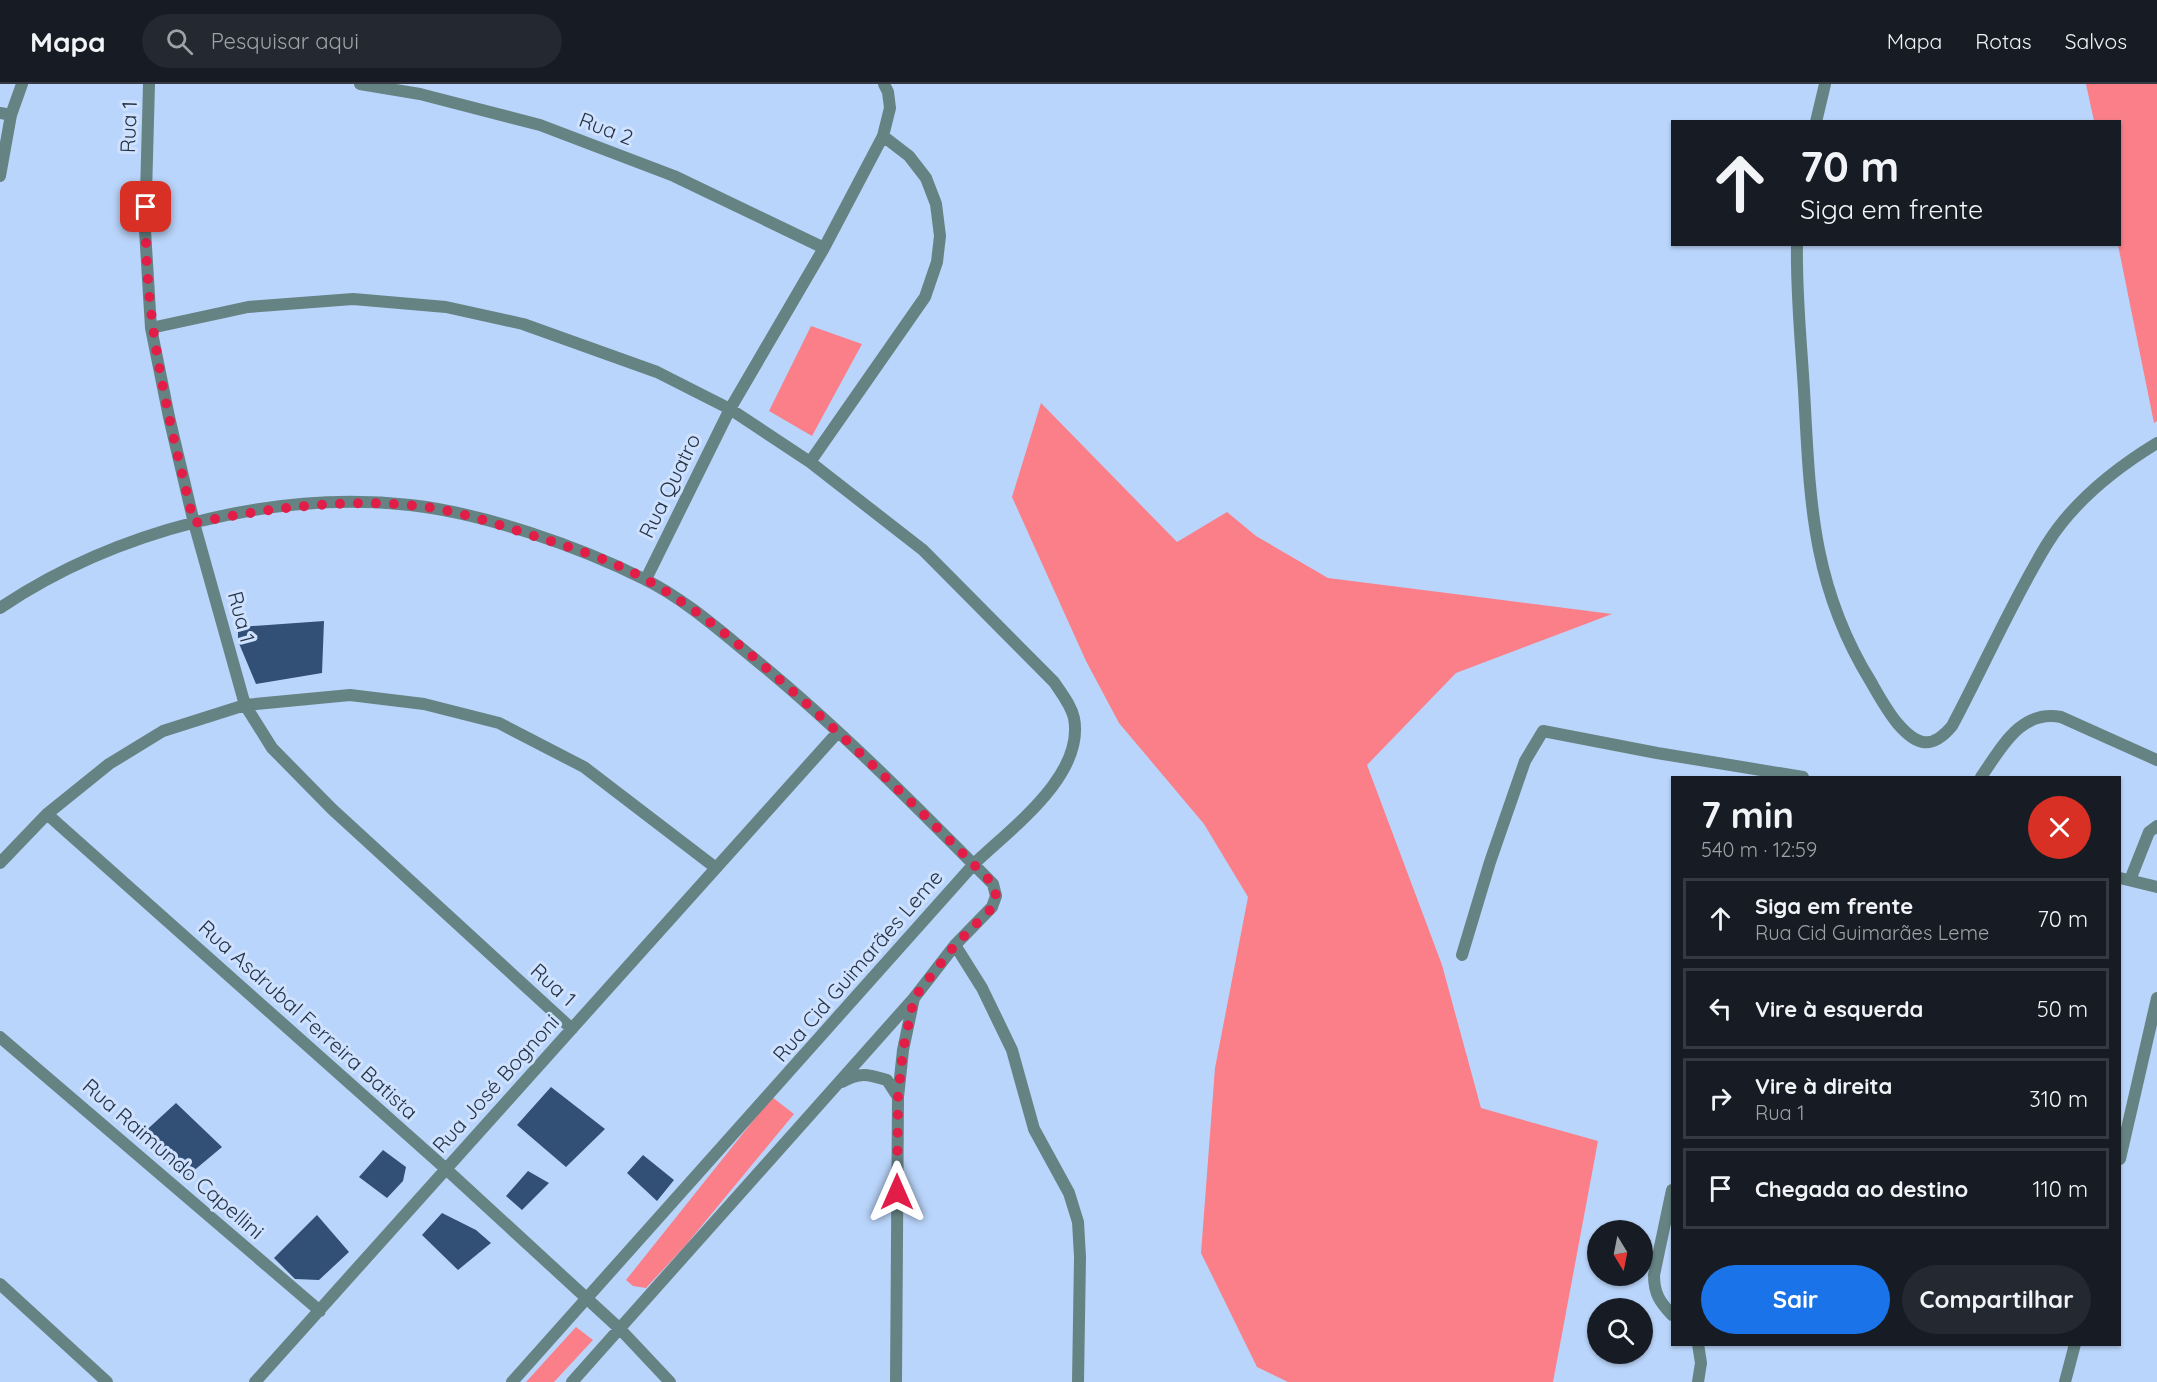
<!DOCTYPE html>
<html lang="pt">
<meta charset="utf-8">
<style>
:root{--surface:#171b24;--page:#242831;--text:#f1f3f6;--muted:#9ea1a6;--line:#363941;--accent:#1a73e8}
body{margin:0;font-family:Quicksand,sans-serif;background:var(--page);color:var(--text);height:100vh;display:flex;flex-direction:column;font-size:22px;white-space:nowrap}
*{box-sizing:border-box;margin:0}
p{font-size:20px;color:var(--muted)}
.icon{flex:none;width:33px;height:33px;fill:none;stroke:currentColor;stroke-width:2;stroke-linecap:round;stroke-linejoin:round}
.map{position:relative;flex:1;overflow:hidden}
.drawer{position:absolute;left:1671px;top:692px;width:450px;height:570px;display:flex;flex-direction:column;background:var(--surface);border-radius:0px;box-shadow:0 2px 4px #0004}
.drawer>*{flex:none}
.top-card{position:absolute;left:1671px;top:36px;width:450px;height:126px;border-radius:0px;box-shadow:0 2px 4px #0004;background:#171b24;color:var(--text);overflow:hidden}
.needle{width:39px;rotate:170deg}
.fabs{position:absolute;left:1587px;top:1136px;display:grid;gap:12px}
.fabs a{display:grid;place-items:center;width:66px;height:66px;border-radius:50%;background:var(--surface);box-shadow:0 2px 4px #0004;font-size:30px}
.pin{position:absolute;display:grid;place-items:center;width:51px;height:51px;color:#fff;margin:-26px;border-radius:12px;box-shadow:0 3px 9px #0006}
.me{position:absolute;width:66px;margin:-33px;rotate:0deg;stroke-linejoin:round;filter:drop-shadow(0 0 4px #0008)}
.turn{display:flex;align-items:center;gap:21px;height:126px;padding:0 30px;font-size:27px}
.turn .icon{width:78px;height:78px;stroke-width:2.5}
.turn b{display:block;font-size:42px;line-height:51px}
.round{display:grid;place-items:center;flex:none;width:63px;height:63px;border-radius:32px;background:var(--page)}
.summary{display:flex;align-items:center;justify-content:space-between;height:102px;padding:0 30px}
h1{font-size:36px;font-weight:800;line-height:45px}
.action{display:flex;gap:12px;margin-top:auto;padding:12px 30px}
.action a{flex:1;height:69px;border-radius:36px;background:var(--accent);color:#fff;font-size:24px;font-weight:800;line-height:69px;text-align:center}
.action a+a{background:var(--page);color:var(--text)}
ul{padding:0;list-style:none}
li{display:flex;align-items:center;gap:18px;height:81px;margin:0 12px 9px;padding:0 18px;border:3px solid var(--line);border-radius:0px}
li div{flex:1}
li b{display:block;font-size:22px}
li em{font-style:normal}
header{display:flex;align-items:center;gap:36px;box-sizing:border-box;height:84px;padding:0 30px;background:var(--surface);border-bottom:2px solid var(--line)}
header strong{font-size:28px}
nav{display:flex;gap:33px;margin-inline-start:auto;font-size:21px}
.search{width:420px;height:54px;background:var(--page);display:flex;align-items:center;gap:15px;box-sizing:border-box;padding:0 21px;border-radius:33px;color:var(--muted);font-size:22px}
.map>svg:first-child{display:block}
.green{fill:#fa7f88}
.building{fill:#324f76}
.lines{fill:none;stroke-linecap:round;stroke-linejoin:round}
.service{stroke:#668384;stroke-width:12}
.minor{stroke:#668384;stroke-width:12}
.route{stroke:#e11d48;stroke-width:10;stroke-dasharray:0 18}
.labels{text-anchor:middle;stroke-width:6;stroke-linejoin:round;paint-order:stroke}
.street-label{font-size:21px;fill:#263345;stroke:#cee2ff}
</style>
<header>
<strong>Mapa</strong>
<div class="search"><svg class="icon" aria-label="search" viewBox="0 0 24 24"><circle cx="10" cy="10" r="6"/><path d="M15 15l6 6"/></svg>Pesquisar aqui</div>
<nav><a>Mapa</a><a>Rotas</a><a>Salvos</a></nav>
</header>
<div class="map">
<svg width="2157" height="1298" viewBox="0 0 2157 1298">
<rect width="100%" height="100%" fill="#bad5fb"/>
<path class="green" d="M2086 0H2157V337L2154 339 2118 161 2120 38 2094 37Z
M811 242 862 260 812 352 769 327Z
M1041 319 1177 458 1227 428 1256 452 1328 494 1612 530 1456 589 1367 681 1442 881 1481 1024 1598 1057 1553 1298H1288L1257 1283 1201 1169 1215 984 1248 813 1204 740 1119 639 1086 577 1012 413Z
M772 1013 794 1030 685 1162 646 1204 633 1202 626 1196Z
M576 1243 593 1256 554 1298H526Z"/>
<path class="building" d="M324 537 322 589 256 600 238 557V543Z
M551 1003 605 1045 566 1083 517 1041Z
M176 1019 222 1063 185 1094 140 1052Z
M383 1066 406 1083 403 1097 387 1114 359 1093Z
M643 1071 674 1096 657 1117 627 1089Z
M528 1087 549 1099 522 1126 506 1112Z
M442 1129 476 1146 491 1159 458 1186 422 1151Z
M317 1131 349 1168 319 1196 295 1195 274 1174Z"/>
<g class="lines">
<path class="service" d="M1981 693C2001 665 2020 625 2061 633L2157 676
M2120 794 2157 803
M2130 796 2149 748 2157 742
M1462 871 1490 778 1525 677 1543 647 1657 669 1803 693
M2120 1075 2157 914
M1672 1106 1654 1191C1654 1210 1660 1218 1672 1231
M1698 1298 1701 1279 1698 1260
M2065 1298 2075 1260"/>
<path class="minor" d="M149 0 145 146 151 244 169 333 194 439 245 621 272 664 332 725 572 945
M360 0 420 10 540 41 674 92 824 164
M0 29 11 31 22 0
M1816 38 1825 0
M0 92 11 31
M1797 160C1796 209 1801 257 1804 306 1810 415 1811 501 1871 598 1879 612 1887 627 1898 640 1917 662 1932 666 1952 642 1984 582 2012 517 2047 460 2073 418 2116 384 2157 359
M151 244 248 223 353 215 446 223 523 240 657 288 730 325 810 378 923 466 1054 598C1062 610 1071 621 1074 634 1085 692 1010 745 974 780L512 1298
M810 378 925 213 937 178 940 152 936 120 926 94 909 72 883 52
M646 495 730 325 824 164 883 52 890 24 888 8 884 0
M0 524C114 447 272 406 410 421 483 429 578 462 644 495 683 514 718 545 751 572 837 642 915 721 993 800L996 812 992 823 955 861 914 914 572 1298
M47 730 446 1085 620 1245 670 1298
M0 779 47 730 109 680 163 647 245 621 350 611 424 620 499 639 584 683 716 784
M955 861 982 904 1012 966 1034 1045 1069 1109 1078 1138 1080 1173 1078 1298
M0 953 320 1227
M842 998C860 988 867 990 887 996L898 1013
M0 1200 107 1298
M255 1298 838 648
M896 1298 898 1013 903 966 914 914"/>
</g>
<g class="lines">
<path class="route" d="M146 123C143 233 168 333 194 439 265 425 335 415 407 421 451 424 493 439 534 452 568 462 616 478 647 496 706 530 758 576 809 622 872 679 933 739 993 800L996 812 993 823 955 861 914 914 903 966 898 1013 897 1108"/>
</g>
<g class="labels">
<g class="street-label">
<text transform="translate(129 43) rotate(-88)" y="7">Rua 1</text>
<text transform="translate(606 45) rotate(21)" y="7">Rua 2</text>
<text transform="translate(670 402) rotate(-64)" y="7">Rua Quatro</text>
<text transform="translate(241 533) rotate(75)" y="7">Rua 1</text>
<text transform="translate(858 882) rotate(-49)" y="7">Rua Cid Guimarães Leme</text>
<text transform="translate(553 901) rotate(42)" y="7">Rua 1</text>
<text transform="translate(308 936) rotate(42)" y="7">Rua Asdrubal Ferreira Batista</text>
<text transform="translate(496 1000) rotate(-48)" y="7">Rua José Bognoni</text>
<text transform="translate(173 1075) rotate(41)" y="7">Rua Raimundo Capellini</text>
</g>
</g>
</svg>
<div class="fabs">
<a><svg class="needle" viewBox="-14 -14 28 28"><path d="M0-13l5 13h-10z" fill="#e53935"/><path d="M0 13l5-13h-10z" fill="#9ea1a6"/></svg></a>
<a><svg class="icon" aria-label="search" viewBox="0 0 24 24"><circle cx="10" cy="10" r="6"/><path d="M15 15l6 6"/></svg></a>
</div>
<div class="pin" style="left:146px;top:123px;background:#d93025"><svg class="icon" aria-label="arrive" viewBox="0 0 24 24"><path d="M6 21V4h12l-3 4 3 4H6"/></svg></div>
<svg class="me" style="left:897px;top:1108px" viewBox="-20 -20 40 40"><path d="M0-17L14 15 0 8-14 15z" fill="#e11d48" stroke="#fff" stroke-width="4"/></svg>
<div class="top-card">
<div class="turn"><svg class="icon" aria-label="ahead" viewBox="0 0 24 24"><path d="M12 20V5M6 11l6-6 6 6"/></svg><div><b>70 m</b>Siga em frente</div></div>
</div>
<section class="drawer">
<div class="summary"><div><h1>7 min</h1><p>540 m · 12:59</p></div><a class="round" style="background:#d93025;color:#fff"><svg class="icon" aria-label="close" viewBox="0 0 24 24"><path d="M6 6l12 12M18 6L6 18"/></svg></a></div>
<ul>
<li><svg class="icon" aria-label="ahead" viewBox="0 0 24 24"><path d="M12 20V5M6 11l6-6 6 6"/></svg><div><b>Siga em frente</b><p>Rua Cid Guimarães Leme</p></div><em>70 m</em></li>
<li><svg class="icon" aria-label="left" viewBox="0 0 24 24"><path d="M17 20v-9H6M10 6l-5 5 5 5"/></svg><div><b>Vire à esquerda</b></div><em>50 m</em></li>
<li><svg class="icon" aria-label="right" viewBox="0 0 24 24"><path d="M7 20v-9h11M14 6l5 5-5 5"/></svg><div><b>Vire à direita</b><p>Rua 1</p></div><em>310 m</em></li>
<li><svg class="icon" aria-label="arrive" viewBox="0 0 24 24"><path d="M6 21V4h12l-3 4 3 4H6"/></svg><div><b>Chegada ao destino</b></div><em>110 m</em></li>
</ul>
<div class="action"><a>Sair</a><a>Compartilhar</a></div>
</section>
</div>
